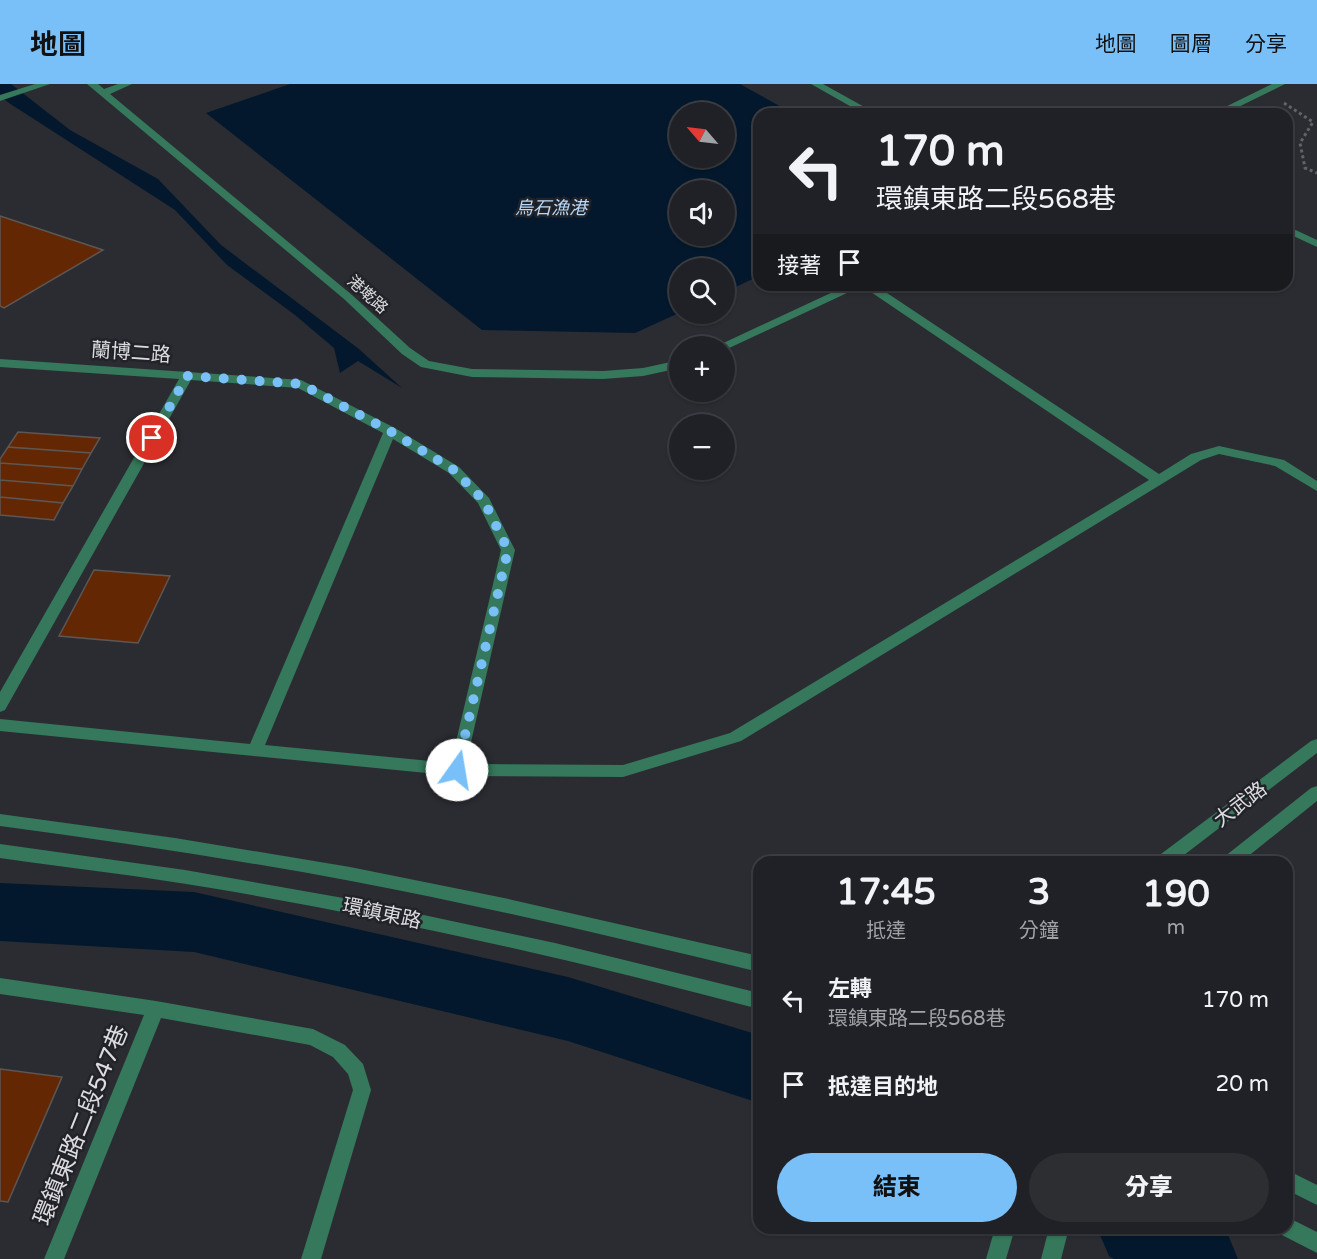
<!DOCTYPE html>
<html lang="zh-TW">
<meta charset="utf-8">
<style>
:root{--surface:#202126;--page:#2d2e32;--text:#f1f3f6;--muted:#a2a3a7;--line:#3d3e43;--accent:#79bff8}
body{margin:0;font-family:"Varela Round","Noto Sans TC",sans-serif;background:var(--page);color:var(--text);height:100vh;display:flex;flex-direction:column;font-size:22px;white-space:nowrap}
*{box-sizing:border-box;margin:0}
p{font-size:20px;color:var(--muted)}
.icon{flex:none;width:33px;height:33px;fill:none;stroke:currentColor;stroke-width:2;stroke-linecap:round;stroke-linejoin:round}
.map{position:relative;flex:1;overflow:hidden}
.drawer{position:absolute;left:753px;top:772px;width:540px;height:378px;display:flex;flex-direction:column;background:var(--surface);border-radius:18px;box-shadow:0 2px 4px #0004,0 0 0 2px var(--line)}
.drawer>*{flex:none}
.hud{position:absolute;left:753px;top:24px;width:540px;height:183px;border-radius:18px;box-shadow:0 2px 4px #0004,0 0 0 2px var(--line);background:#202126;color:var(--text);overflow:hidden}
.needle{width:39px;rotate:298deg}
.buttons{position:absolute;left:669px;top:18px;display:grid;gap:12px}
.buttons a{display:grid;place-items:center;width:66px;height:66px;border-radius:50%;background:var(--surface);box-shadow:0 2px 4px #0004,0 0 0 2px var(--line);font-size:30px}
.pin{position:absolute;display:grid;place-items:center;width:51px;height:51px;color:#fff;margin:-26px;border:3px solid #fff;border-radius:50%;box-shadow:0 2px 6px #0007}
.me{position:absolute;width:66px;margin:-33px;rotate:13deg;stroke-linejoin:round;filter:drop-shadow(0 0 4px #0008)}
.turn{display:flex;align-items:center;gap:21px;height:126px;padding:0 24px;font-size:27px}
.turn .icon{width:78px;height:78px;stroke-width:2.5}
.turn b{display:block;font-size:42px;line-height:51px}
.then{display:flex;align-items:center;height:57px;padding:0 24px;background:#0003;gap:12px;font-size:22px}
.eta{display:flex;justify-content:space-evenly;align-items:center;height:102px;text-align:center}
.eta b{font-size:36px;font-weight:800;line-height:42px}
.cta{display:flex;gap:12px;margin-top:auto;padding:12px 24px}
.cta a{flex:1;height:69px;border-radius:36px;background:var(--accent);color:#111;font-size:24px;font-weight:800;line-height:69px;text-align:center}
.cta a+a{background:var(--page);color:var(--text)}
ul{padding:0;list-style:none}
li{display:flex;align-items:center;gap:18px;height:84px;padding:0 24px}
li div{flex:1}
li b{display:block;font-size:22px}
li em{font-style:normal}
header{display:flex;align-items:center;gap:36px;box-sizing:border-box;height:84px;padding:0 30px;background:var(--accent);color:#111}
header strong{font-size:28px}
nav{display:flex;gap:33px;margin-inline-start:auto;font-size:21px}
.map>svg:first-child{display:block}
.water{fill:#03182c;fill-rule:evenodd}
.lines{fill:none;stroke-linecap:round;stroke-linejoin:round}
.river{fill:#03182c;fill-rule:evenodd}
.building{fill:#642704;stroke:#5d5754;stroke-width:1.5}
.path{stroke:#626368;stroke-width:3;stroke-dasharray:3 3;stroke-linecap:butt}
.minor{fill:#35785b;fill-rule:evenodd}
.route{stroke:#79bff8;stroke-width:10;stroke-dasharray:0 18}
.labels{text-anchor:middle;stroke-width:5;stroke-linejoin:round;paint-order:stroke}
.far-street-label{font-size:16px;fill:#dcdce0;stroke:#222328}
.far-water-label{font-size:18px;font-style:italic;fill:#b6d9fc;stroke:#222328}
.street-label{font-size:20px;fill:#dcdce0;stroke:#222328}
.near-street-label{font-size:24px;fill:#dcdce0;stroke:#222328}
</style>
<header>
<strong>地圖</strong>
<nav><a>地圖</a><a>圖層</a><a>分享</a></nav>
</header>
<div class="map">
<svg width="1317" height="1175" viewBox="0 0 1317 1175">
<rect width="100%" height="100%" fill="#2b2c32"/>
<path class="water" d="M0 0H11L70 46 158 95 221 161 359 265 402 304 358 277 340 289 334 264 295 231 227 181 175 126 9 19 0 12Z
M290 0H740L794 30H759V192L725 208 724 184H680L679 229 635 249 482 246 206 29ZM680 28H724V74H680ZM680 106H724V152H680Z"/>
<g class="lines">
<path class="river" d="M0 799 194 808 568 893 759 951V1019L568 957 194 868 0 857Z
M1097 1144H1223L1226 1146 1238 1175H1114L1109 1172Z"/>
</g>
<path class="building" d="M0 132 103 166 4 224 0 222Z
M18 348 100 354 91 369 8 363Z
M8 363 91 369 82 385 0 379V375Z
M0 379 82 385 73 402 0 396Z
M0 396 73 402 63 419 0 413Z
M0 413 63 419 54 436 0 431Z
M94 486 170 492 138 559 59 552Z
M0 985 62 993 8 1118 0 1117Z"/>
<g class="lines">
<path class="path" d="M1284 19 1313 38 1300 59 1305 84 1317 89"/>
<path class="minor" d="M35 0H50L0 17V11Z
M87 0H98L104 5 118 0H132L110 10 352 211 410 264 429 277 472 285 603 287 643 284 680 276V284L643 292 603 295 472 293 421 283 402 270 344 215Z
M811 0H823L877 30H864Z
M1272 0H1285L1224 30H1211Z
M1287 142 1317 156V163L1287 149Z
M848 201H875L1159 390 1191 370 1219 362 1284 376 1317 397V407L1275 382 1219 370 1201 376 741 657 623 693 457 692 0 647V635L250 660 383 349 298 304 191 296 5 626 0 628V608L179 295 0 283V275L301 296 395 344 459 383 489 414 515 466 466 680 623 681 730 649 1149 396 862 202 727 265 717 262ZM393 355 449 389 478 419 501 466 451 679 265 661Z
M1317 655V669L1175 778H1155L1157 773 1311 657Z
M1317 702V717L1241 778H1222L1224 773 1311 704Z
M0 730 175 754 350 783 504 814 759 872V888C623 855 488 823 351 797 234 775 117 758 0 742Z
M0 760 185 786 349 815 555 859 759 909V925C578 877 395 835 211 804 141 792 70 784 0 774Z
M0 894 156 917 313 945 345 961 363 980 371 1006 321 1175H301L353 1006 348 990 333 973 310 961 161 934 64 1175H44L144 931 0 910Z
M1287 1086 1317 1101V1121L1287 1106Z
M1287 1133 1317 1148V1169L1280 1150 1278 1144H1287Z
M995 1144H1015L1006 1175H986Z
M1049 1144H1069L1061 1175H1041Z"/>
</g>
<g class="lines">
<path class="route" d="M152 354 187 292 301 300 390 347 454 386 484 417 508 466 457 686"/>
</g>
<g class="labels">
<g class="far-street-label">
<text transform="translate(368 210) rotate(42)" y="6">港墘路</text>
</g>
<g class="far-water-label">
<text x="551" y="130">烏石漁港</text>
</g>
<g class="street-label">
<text transform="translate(131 268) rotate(4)" y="7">蘭博二路</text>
<text transform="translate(1240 720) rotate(-37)" y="7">大武路</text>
<text transform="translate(382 829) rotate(12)" y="7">環鎮東路</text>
</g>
<g class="near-street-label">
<text transform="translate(81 1041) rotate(-68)" y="8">環鎮東路二段547巷</text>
</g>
</g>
</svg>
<div class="buttons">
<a><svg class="needle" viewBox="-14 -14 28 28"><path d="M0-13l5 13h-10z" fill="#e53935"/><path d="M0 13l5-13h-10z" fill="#a2a3a7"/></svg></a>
<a><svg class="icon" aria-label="sound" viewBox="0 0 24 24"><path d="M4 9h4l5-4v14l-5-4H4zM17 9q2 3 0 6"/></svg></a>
<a><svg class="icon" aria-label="search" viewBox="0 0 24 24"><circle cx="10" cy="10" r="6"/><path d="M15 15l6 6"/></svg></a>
<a>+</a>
<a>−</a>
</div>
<div class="pin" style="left:152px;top:354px;background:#d93025"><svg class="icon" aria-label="arrive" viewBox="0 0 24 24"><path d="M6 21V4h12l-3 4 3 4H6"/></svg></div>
<svg class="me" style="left:457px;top:686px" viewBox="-20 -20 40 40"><circle r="19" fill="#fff"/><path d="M0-13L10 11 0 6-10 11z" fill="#79bff8"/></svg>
<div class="hud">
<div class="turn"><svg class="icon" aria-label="left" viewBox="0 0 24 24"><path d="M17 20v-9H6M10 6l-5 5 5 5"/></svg><div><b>170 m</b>環鎮東路二段568巷</div></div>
<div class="then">接著<svg class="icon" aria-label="arrive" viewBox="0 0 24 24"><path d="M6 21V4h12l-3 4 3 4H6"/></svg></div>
</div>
<section class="drawer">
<div class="eta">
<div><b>17:45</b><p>抵達</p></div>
<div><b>3</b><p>分鐘</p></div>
<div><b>190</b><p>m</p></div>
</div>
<ul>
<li><svg class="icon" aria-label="left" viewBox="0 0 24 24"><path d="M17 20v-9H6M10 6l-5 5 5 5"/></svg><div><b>左轉</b><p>環鎮東路二段568巷</p></div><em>170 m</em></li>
<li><svg class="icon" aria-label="arrive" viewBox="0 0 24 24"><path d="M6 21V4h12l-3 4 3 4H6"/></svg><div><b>抵達目的地</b></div><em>20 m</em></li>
</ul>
<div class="cta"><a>結束</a><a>分享</a></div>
</section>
</div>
